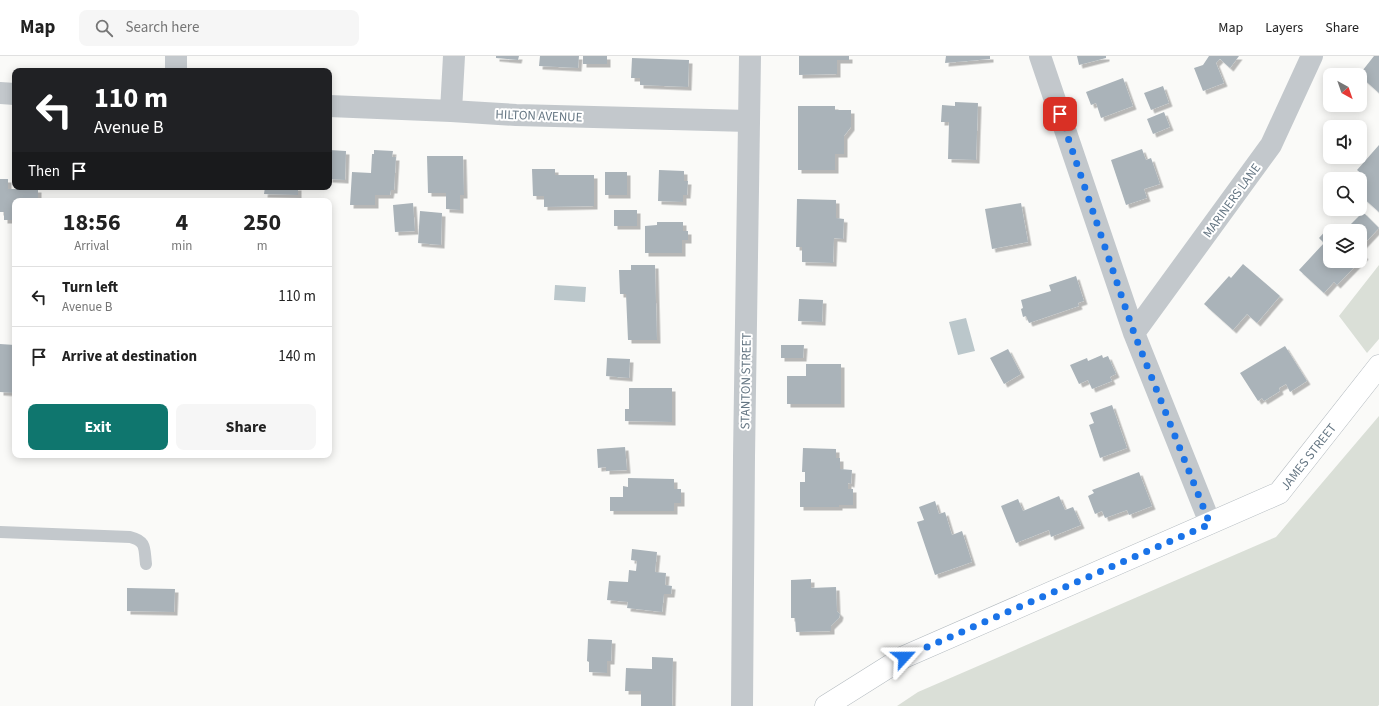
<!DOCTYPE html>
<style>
:root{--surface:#fff;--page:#f6f6f6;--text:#222;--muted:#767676;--line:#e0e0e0;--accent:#0f766e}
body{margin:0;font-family:"Source Sans 3",sans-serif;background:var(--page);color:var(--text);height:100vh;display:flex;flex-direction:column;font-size:15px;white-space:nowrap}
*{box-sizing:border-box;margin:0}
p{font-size:13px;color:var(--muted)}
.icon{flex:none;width:22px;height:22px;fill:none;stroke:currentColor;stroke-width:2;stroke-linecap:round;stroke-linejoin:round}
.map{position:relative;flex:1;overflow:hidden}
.drawer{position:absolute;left:12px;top:142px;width:320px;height:260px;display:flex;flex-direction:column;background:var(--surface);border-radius:8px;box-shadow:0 2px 10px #0003}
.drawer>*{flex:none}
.hud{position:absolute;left:12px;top:12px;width:320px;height:122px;border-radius:8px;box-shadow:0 2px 10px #0003;background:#202124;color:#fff;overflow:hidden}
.needle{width:26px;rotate:140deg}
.fabs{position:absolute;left:1323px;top:12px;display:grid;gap:8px}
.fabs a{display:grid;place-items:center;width:44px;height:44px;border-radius:8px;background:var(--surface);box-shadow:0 2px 10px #0003;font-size:20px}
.pin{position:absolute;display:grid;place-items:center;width:34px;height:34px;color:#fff;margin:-17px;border-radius:8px;box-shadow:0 2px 6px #0006}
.me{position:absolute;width:44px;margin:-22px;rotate:66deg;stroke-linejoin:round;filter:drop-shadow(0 0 3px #0008)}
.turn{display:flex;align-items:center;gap:14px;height:84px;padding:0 16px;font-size:18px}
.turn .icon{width:52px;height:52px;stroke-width:2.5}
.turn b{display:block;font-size:28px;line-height:34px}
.then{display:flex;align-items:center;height:38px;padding:0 16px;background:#0003;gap:8px;font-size:15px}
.eta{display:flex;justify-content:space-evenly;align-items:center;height:68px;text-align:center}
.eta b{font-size:24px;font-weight:700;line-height:28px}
.button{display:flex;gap:8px;margin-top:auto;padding:8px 16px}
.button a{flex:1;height:46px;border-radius:8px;background:var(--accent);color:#fff;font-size:16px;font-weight:700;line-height:46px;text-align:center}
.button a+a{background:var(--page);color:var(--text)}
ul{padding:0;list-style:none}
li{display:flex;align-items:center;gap:12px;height:60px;padding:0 16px;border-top:1px solid var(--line)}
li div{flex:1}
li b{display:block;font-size:15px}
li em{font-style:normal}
header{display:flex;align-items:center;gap:24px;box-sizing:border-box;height:56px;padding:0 20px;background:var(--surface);border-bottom:1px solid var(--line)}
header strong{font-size:19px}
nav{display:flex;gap:22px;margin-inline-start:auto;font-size:14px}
.search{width:280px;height:36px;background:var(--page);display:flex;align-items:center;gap:10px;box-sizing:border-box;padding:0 14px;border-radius:8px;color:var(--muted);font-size:15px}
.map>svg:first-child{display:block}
.green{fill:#dadfd7}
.water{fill:#bbc7cb}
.building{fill:#aab3b9;filter:url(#shadow)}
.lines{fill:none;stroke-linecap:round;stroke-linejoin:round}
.secondary-casing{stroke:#b3babf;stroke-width:23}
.service{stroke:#c3c8cc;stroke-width:12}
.minor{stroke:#c3c8cc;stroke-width:22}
.secondary{stroke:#fff;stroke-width:22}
.route{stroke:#1a73e8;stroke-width:7;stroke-dasharray:0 12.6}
.labels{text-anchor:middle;stroke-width:4;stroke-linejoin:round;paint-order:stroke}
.street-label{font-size:13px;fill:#657683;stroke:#fff}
</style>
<header>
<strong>Map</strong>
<div class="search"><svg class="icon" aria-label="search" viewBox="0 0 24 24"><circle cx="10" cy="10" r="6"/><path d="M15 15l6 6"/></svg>Search here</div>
<nav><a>Map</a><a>Layers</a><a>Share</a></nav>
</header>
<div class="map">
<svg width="1379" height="650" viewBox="0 0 1379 650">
<defs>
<filter id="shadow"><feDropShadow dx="3.5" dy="3.5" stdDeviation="0" flood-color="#0004"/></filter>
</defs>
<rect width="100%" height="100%" fill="#fafaf8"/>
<path class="green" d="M1379 209V283L1367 297 1339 260Z
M1379 360V649L1378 650H897L918 636 1276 481Z"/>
<path class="water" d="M555 229 586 231 585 246 554 244Z
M966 262 975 295 958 299 949 266Z"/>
<path class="building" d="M496 0H519L518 4 496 2Z
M540 0H579L578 12 539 10Z
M583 0H607V8H583Z
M799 0H849V4H837V18L799 19Z
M946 0H990V3L945 7Z
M1077 0H1106V2L1079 9Z
M1209 0H1239L1230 12 1220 3 1216 7 1224 27 1203 35 1194 12 1203 9Z
M1374 0H1379V37L1359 19Z
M632 2 689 4 688 31 640 29V22H631Z
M1123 22 1133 50 1101 62 1096 47 1091 49 1086 36Z
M1163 30 1169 47 1151 54 1144 37Z
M955 46 978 47 976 104 948 103 949 66H941L942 49 955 50Z
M798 50H835V54H851V71L844 80V98H835V114H798Z
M1164 56 1170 71 1153 78 1147 63Z
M1379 89V156L1360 139V123H1358L1362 118 1357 114Z
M1142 93 1146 104 1151 102 1160 128 1144 133 1147 142 1126 149 1111 104Z
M329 94 346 95 345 124 329 123Z
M374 94 393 95 392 101H396L394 134H391L390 139H375V149H350L352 116 371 117 372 98H374Z
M427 100H463L464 139H460V154L446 153V137H428Z
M532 113H555V119H594V150L544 151V140H533Z
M659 114 684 115V125H688L687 139H683V146L658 145Z
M605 116H627V139H605Z
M0 123H8V133H38V145H15V164H4V156H0Z
M265 131H298V139L264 138Z
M797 143 836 144V162L844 163 843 183 834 182 833 207 802 206V191H796Z
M413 147 415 175 395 176 393 149Z
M1021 147 1028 186 992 193 985 153Z
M614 154H637V170H614Z
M420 155 442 157 441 189 418 187Z
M1363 156 1379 172 1363 189 1360 186V175H1344Z
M657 166H683V175H688V184H682V197H645V170L657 169Z
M1332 168 1339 175H1330V205H1360V196L1365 200 1337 229 1334 226 1324 237 1299 214 1324 187 1319 182Z
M1243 208 1280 240 1257 267 1247 258 1233 274 1204 248 1229 220 1231 222Z
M631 209H655L657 284H628L626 238H620L619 214H631Z
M1076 220 1084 245 1078 247 1079 250 1029 267 1026 260 1023 261 1021 253 1023 252 1021 244 1051 235 1049 229Z
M799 243 823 244 822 266 798 265Z
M0 288 15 289V337L0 336Z
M781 289H804L803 302H781Z
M1285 290 1307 325 1290 336 1286 328 1279 332 1280 335 1264 345 1262 342 1258 345 1240 317Z
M1008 293 1021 318 1004 328 990 302Z
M1102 299 1103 302 1108 300 1116 318 1110 321 1112 325 1092 333 1088 324 1079 328 1070 309 1087 302 1088 305Z
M607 302 630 303 629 322 606 320Z
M806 308H841V348H787V320H806Z
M629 332H672V366L625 365V353H629Z
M1112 349 1127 392 1100 402 1089 369 1094 367 1090 357Z
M625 391 627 414 606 415V411L598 412 597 393Z
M803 392 836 393V402H840V413L852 414 851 428 848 427V433H853V449H839V451H800V426H805V416H802Z
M1139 416 1152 450 1129 459 1127 454 1105 462 1102 455 1095 458 1088 440 1094 437 1092 434Z
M628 422 674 423V433H681V447H674V455H610V441H623V430L628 431Z
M1059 440 1065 454 1073 451 1081 469 1051 481 1049 474 1016 487 1001 450 1018 443 1023 455Z
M935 445 939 458 945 456 952 479 962 475 972 506 935 519 917 466 924 464 919 451Z
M632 493 657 496 655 516 666 517 665 529 672 530 671 538H664L662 556 627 552 628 546 607 544 609 525 628 526 629 514 636 515 637 505 631 504Z
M811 523V532L836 531 837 555 840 558 839 562 831 570V575L796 576 795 562H791V524Z
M127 532 175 533 174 556 127 555Z
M588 583 612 584 611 605H607V617L589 616V606L587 605Z
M652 601 673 602 672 650H641V635H625L626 612 652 613Z"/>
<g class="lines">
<g class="secondary-casing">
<g id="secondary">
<path id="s1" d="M826 650 904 601 1279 437 1379 310"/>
</g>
</g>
<path class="service" d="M0 476 130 481C147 485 144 493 146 508"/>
<path class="minor" d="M1040 0 1134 277 1210 467
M176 15V0
M0 37 15 38
M329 50 451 55 516 59 749 65
M451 55 454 0
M1134 277 1271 89 1312 0
M742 650 744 401 750 0"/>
<use href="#secondary" class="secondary"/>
</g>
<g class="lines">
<path class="route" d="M904 601 1210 468 1134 277 1060 58"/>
</g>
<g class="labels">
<g class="street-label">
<text transform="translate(539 59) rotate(2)" y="5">HILTON AVENUE</text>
<text transform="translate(1231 144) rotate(-54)" y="5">MARINERS LANE</text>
<text transform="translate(745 325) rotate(-89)" y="5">STANTON STREET</text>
<text dy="5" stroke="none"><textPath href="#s1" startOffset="548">JAMES STREET</textPath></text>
</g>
</g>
</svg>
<div class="fabs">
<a><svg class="needle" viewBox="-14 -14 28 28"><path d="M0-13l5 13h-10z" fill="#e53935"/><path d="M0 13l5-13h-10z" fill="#767676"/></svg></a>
<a><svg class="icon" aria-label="sound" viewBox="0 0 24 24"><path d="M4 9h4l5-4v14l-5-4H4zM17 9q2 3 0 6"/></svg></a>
<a><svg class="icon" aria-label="search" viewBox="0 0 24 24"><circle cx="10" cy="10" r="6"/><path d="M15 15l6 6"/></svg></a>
<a><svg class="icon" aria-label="layers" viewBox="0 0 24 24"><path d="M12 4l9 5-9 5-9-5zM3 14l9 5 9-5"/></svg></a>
</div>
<div class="pin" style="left:1060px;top:58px;background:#d93025"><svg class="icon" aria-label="arrive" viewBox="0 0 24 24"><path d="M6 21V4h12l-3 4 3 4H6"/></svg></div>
<svg class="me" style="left:904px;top:601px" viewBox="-20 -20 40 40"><path d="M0-17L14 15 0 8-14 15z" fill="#1a73e8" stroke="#fff" stroke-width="4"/></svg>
<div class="hud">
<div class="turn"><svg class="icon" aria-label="left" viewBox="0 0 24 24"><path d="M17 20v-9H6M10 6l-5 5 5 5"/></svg><div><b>110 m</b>Avenue B</div></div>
<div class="then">Then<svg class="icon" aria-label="arrive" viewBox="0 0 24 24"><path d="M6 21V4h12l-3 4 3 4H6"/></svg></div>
</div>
<section class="drawer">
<div class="eta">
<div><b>18:56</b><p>Arrival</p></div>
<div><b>4</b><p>min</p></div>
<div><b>250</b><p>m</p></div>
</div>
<ul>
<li><svg class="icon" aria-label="left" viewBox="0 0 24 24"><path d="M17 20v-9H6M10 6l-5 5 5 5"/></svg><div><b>Turn left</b><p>Avenue B</p></div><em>110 m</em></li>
<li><svg class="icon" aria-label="arrive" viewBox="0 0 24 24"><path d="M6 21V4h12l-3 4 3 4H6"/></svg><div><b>Arrive at destination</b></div><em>140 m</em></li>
</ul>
<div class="button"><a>Exit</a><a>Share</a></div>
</section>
</div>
